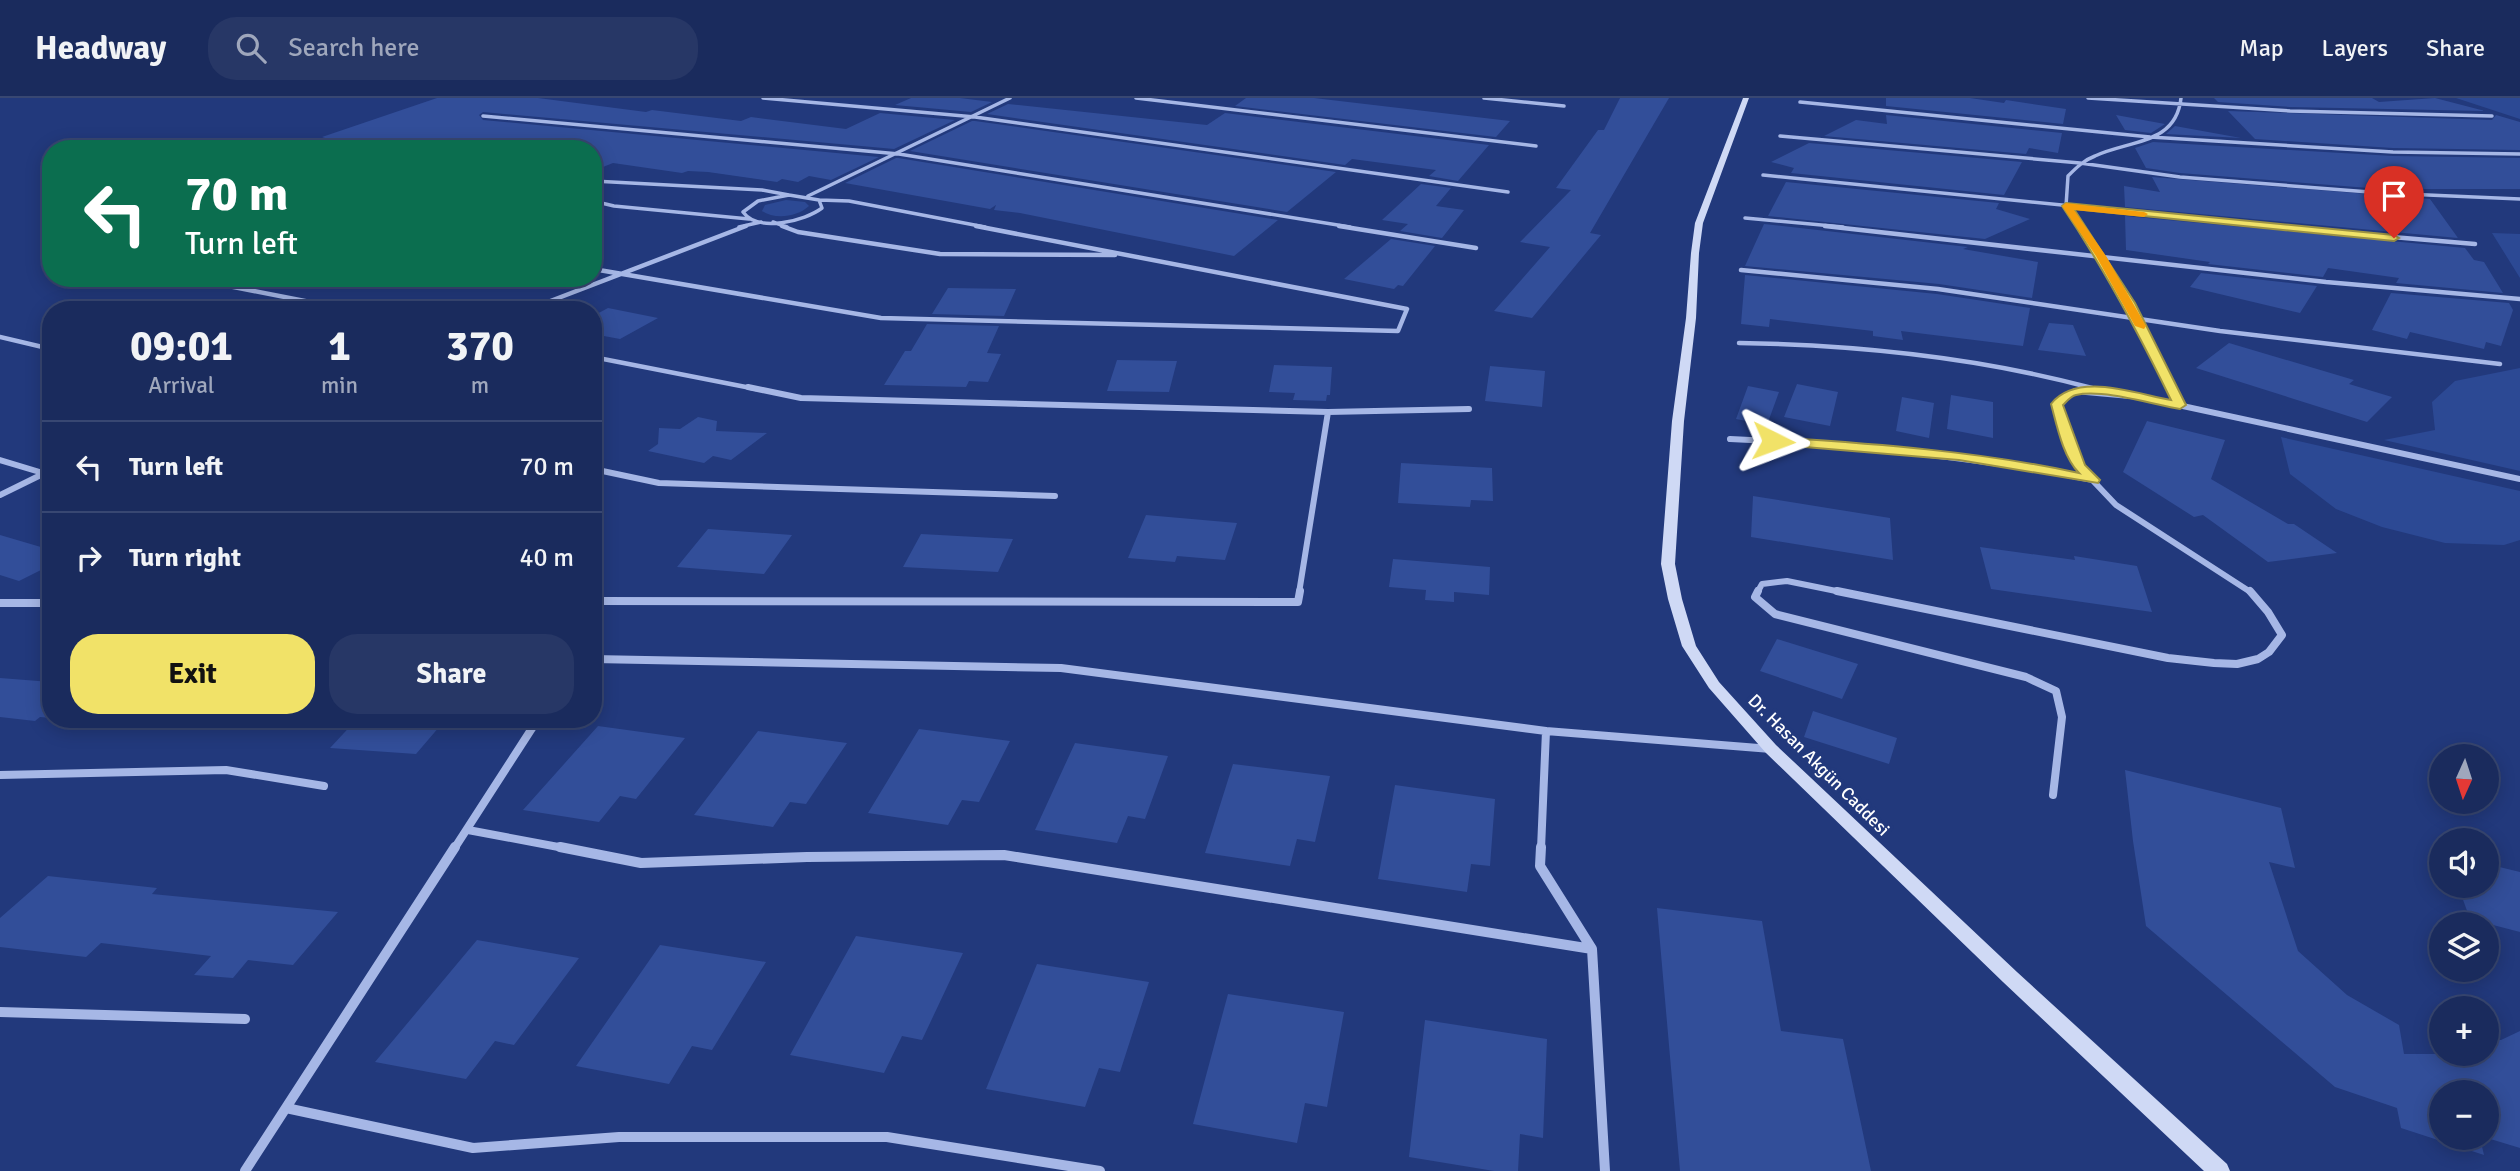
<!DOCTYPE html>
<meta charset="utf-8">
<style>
:root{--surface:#1a2b5d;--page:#273766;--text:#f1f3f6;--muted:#9fa7bc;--line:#384772;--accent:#f1e268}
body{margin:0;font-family:Signika,sans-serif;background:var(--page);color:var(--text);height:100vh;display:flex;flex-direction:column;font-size:26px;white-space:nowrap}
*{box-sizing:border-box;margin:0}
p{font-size:23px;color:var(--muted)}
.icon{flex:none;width:38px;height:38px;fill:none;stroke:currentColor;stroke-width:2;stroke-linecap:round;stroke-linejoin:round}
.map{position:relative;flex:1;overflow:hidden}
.sheet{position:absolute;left:42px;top:203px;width:560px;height:427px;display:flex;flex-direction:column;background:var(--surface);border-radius:28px;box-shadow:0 4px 18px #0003,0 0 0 2px var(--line)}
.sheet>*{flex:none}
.top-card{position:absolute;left:42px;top:42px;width:560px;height:147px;border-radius:28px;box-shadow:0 4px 18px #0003,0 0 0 2px var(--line);background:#0b6e4f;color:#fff;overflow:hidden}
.needle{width:46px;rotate:183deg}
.tools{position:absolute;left:2429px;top:646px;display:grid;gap:14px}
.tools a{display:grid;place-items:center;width:70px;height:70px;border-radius:50%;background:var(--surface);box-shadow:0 4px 18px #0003,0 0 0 2px var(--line);font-size:35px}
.pin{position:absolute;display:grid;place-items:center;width:60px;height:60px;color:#fff;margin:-72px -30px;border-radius:50% 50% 50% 0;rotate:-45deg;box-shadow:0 0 7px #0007}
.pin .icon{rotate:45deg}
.me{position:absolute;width:77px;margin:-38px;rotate:93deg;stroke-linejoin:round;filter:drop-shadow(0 0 5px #0008)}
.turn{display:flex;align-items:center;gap:24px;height:147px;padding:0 28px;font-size:32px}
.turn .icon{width:91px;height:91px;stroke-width:2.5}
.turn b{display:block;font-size:49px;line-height:60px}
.eta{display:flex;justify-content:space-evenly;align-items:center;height:119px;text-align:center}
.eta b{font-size:42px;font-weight:700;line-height:49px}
.primary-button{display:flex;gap:14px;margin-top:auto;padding:14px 28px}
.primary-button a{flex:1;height:80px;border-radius:28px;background:var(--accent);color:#111;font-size:28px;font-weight:700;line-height:80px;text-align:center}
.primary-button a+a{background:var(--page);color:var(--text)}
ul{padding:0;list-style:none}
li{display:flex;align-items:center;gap:21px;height:91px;padding:0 28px;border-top:2px solid var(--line)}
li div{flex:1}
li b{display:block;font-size:26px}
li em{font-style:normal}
header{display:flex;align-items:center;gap:42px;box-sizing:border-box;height:98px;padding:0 35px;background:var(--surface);border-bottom:2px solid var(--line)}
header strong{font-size:33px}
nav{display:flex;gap:38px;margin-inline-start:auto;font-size:24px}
.search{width:490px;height:63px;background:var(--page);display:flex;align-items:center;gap:18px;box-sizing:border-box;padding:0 24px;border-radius:28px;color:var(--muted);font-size:26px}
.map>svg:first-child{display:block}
.green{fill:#2c4994}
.building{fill:#324e99}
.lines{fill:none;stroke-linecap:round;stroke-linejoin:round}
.street-far4{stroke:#a6b7e6;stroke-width:3.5}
.street-far3{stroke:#a6b7e6;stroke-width:4.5}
.street-far2{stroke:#a6b7e6;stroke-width:6}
.street-far1{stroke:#a6b7e6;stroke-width:8}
.street{stroke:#a6b7e6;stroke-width:10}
.secondary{fill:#cfd9f5;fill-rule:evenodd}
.route{fill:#f1e268;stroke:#9d9344;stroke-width:2}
.slow{fill:#f59e0b}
.labels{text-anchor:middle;stroke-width:7;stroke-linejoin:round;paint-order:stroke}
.street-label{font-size:18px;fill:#fff;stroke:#22397c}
</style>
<header>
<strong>Headway</strong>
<div class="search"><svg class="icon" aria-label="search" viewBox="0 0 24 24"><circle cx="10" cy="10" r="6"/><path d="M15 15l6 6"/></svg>Search here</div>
<nav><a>Map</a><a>Layers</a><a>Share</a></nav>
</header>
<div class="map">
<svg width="2520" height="1073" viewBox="0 0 2520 1073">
<rect width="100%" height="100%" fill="#22397c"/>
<path class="green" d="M2456 0H2520V21Z
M786 102 805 104 809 108C797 119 775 122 762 113L765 107Z
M2492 135 2520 136V180Z
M2520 270V373L2384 342 2435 332 2432 304 2455 283Z
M2281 339 2520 393V442L2504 447 2445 445 2382 429 2336 411 2290 376Z"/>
<path class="building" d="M437 0H538L646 14 652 12 741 23 751 19 846 31 880 15 955 22 894 51 483 14 479 17 483 22 879 59 831 82 809 78 798 84 782 81 777 84 708 74 688 73 682 75 613 65 593 73V51H308L307 45 325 39H322Z
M911 0H960L992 4 971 14 895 7Z
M1246 0H1314L1510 23 1496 39 1235 8Z
M1620 0H1669L1590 135 1601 137 1532 220 1494 213 1550 149 1520 144 1571 92 1556 90 1598 32H1604Z
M1886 0H1970L2004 5 2006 2 2066 11 2063 26 1886 8Z
M2214 0H2372L2379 4 2435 0 2485 13 2290 9 2218 4Z
M1008 6 1207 27 1225 15 1489 47 1458 83 1429 78 1436 72 1352 61 1345 67 987 16Z
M2228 13 2492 22 2496 17 2520 24V52L2393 50 2255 41Z
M1886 17 2062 35 2058 55 2029 50 2026 56 1824 38 1856 22 1887 26Z
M2116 17 2165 26 2151 35 2125 32Z
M972 23H975L1336 74 1287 114 910 53Z
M2175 28 2241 40 2166 36Z
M2153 44 2393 58 2520 60V91H2382L2180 75 2146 70 2135 50Z
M1809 45 2022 64 2004 97 1791 75 1794 70 1771 64Z
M896 60H898L1278 122 1234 158 1020 115 994 112 996 107 990 111 845 85Z
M2152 79 2430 101 2458 140 2125 109 2124 88 2160 94Z
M1786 84 1999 105 1996 111 2030 121 1985 141 1768 118Z
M1421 86 1451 90 1436 108 1464 112 1442 140 1400 133 1408 126 1382 122Z
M2125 118 2465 150 2474 162 2484 164 2503 195 2396 185 2399 180 2328 170 2323 179 2208 166 2210 164 2126 152Z
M1764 126 1968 149 1963 151 2038 164 2032 200 1939 186 1745 168Z
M1391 141 1435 148 1403 188 1398 187 1394 191 1344 181Z
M2201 175 2317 188 2300 215 2190 189Z
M1745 177 1937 196 2030 210 2023 248 1901 233 1903 242 1873 238V233L1770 221 1769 229 1741 226Z
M948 190 1016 191 1004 218 932 216Z
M2391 195 2509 205 2513 212 2501 248 2486 244 2484 251 2410 234 2407 241 2372 232Z
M608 210 658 220 620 241 593 236V218Z
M2049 225 2073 227 2086 258 2038 252Z
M927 226 999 228 987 255 1001 256 988 284 969 283 966 289 884 287 905 253H911Z
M2229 245 2354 282 2349 286 2392 299 2367 324 2196 270Z
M1117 262 1177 263 1169 294 1107 293Z
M1274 267 1332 269 1330 297H1327L1326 303 1293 302 1295 295 1269 294Z
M1490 268 1545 273 1542 309 1485 303Z
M1797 286 1838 294 1830 328 1784 319Z
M1748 288 1779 294 1767 327 1736 321Z
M1951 297 1993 304V340L1947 331Z
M1902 299 1934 305 1929 340 1896 333Z
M698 319 717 323 716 333 767 335 731 362 713 358 704 365 648 353 658 346 659 330 680 331Z
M2147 323 2225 342 2211 381 2288 426H2294L2337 455 2268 464 2203 417 2194 419 2123 374Z
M1401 365 1492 370 1493 403 1471 402 1470 409 1398 405Z
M1753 398 1890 420 1893 462 1751 439Z
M1146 417 1237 425 1225 462 1177 458 1175 464 1128 460Z
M708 431 792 437 764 476 677 469Z
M921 436 1013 441 998 474 903 469Z
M0 437 51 452V467L19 483 0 477Z
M1980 449 2075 462 2074 458 2137 468 2152 514 1991 491Z
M1393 461 1490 469 1489 497 1454 494V504L1425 502 1426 492 1389 489Z
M1777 541 1858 566 1842 601 1760 573Z
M0 580 51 584V620L40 619 35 623 0 619Z
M1813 613 1897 640 1889 666 1804 639Z
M357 621H446L416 656 330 650Z
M598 628 685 640 636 701 620 698 599 724 523 712Z
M919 631 1010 643 979 704 962 702 948 727 868 715Z
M758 633 847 645 806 706 790 704 773 729 694 717Z
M1075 645 1168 658 1145 721 1128 718 1117 745 1035 732Z
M1233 666 1330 678 1315 744 1297 741 1290 768 1205 755Z
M2125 672 2281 710 2295 770 2269 764 2298 853 2347 897 2399 927 2404 956H2487V942H2501L2520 933V1050L2487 1040V994H2441V1040H2480L2484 1057 2401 1030 2397 1010 2335 989 2146 828 2133 743Z
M1395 687 1495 701 1490 768 1471 766 1467 794 1378 781Z
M2487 766 2520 774V834L2470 821 2458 788H2487Z
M48 778 157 790 152 796 338 814 293 867 248 862 233 880 194 877 211 858 101 845 86 859 0 849V820Z
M1657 810 1762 823 1781 933 1843 941 1871 1073H1680Z
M856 838 963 855 922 942 902 938 884 975 790 957Z
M477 842 579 860 514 947 495 943 466 981 375 964Z
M660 847 766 864 712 952 692 948 669 986 576 968Z
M1037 866 1149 884 1120 974 1099 970 1085 1009 986 991Z
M1228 896 1344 914 1327 1009 1305 1005 1297 1045 1193 1026Z
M1425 922 1547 941 1543 1040 1520 1036 1518 1073H1494L1409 1059Z"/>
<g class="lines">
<path class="street-far4" d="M763 0 975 19 1508 94
M1136 0 1536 48
M1484 0 1564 8
M2088 0 2290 13 2492 18
M1800 4 2150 39 2393 54 2520 56
M483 18 899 56 1350 129
M1780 38 2080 65 2180 79 2382 95 2520 101
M1763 77 2281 129
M593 83 762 92 789 97
M789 97 819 102 822 110C805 123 758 135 743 114L758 103Z
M808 98 1010 0
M819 102 849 103 985 129
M593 103 614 108 749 121
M1745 120 1843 129
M773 124 787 129
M739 129 761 124
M2081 129 2066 108 2068 78C2076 70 2084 62 2095 58 2129 42 2176 47 2181 0"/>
<path class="street-far3" d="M782 128 798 134 940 156 1115 157
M1339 128 1476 150
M1825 128 2326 184 2520 201
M2080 128 2129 205 2172 291
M2263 128 2475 146
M593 171 881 220 1398 233 1407 211 976 128
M1741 172 1938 191 2220 233 2500 266
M188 180 351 212
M527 212 746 128
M0 239 51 251
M1739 245C1859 247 1976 259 2092 290
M593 259 756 291"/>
<path class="street-far2" d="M748 289 801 300 1328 314 1299 495
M2171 289 2180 307
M1328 314 1469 311
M1730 341C1852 347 1973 358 2093 382
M0 362 43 375
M593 371 659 385 1055 398
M0 397 51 372
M1757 495 1762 486 1787 483 1846 495
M2252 495 2116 407 2079 368 2057 306 2075 293 2141 299 2520 381"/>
<path class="street-far1" d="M1758 493 1755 499 1775 516 2026 579 2056 593 2062 619 2053 697
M1837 493 2168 560 2214 565 2237 566 2258 561 2269 554 2282 537 2268 514 2250 493
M593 503 1298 504 1300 493
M0 505H51
M593 561 1061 570 1546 633 1541 751
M1546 633 1771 651
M0 677 226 672 324 688
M468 732 569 751
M454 751 538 621"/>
<path class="street" d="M560 749 641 765 807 759 1004 757 1592 851
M1541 749 1540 768 1592 851 1605 1073
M0 914 245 921
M286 1010 473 1050 619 1039H887L1100 1073
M245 1073 455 749"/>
<path class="secondary" d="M1743 0H1749L1703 125 1699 155 1696 220 1684 323 1675 466 1682 501 1696 548 1719 584 1776 647 2017 874 2227 1066 2230 1073H2204L2003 884 1766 655 1709 590 1682 548 1668 501 1661 466 1672 323 1686 220 1691 155 1695 125Z"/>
</g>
<path class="route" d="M2066 105 2394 137 2399 140 2394 143 2074 111 2135 205 2186 307 2180 311C2152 306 2103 291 2076 297 2071 298 2067 303 2063 307L2085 367 2100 382 2098 385 1959 362 1769 346V340L1773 339C1876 346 1978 353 2079 375 2063 359 2057 328 2051 306 2077 273 2136 296 2171 302 2138 234 2104 170 2062 108Z"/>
<path class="slow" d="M2066 105 2144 114 2148 116 2144 119 2074 112 2106 158 2146 228 2144 231 2135 228 2096 158 2062 108Z"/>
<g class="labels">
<g class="street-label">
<text transform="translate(1819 667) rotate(45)" y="6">Dr. Hasan Akgün Caddesi</text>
</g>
</g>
</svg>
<div class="tools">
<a><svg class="needle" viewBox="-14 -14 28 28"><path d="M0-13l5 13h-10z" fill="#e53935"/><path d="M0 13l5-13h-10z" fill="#9fa7bc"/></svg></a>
<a><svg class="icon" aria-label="sound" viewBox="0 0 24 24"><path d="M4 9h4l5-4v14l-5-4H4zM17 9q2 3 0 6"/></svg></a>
<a><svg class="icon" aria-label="layers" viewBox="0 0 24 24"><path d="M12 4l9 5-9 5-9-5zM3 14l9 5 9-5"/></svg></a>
<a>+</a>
<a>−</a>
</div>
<div class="pin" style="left:2394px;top:140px;background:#d93025"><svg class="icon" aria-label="arrive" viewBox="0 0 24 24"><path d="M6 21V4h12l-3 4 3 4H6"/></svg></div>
<svg class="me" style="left:1773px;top:343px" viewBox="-20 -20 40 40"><path d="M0-17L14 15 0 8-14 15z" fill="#f1e268" stroke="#fff" stroke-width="4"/></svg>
<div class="top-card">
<div class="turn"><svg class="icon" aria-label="left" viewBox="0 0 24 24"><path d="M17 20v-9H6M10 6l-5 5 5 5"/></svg><div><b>70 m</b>Turn left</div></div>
</div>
<section class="sheet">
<div class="eta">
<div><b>09:01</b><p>Arrival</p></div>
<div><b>1</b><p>min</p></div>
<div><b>370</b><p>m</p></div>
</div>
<ul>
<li><svg class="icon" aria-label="left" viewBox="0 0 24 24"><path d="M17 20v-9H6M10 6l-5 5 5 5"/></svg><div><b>Turn left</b></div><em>70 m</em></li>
<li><svg class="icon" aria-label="right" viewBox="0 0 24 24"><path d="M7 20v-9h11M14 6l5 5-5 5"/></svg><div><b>Turn right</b></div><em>40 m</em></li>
</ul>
<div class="primary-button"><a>Exit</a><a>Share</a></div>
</section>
</div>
